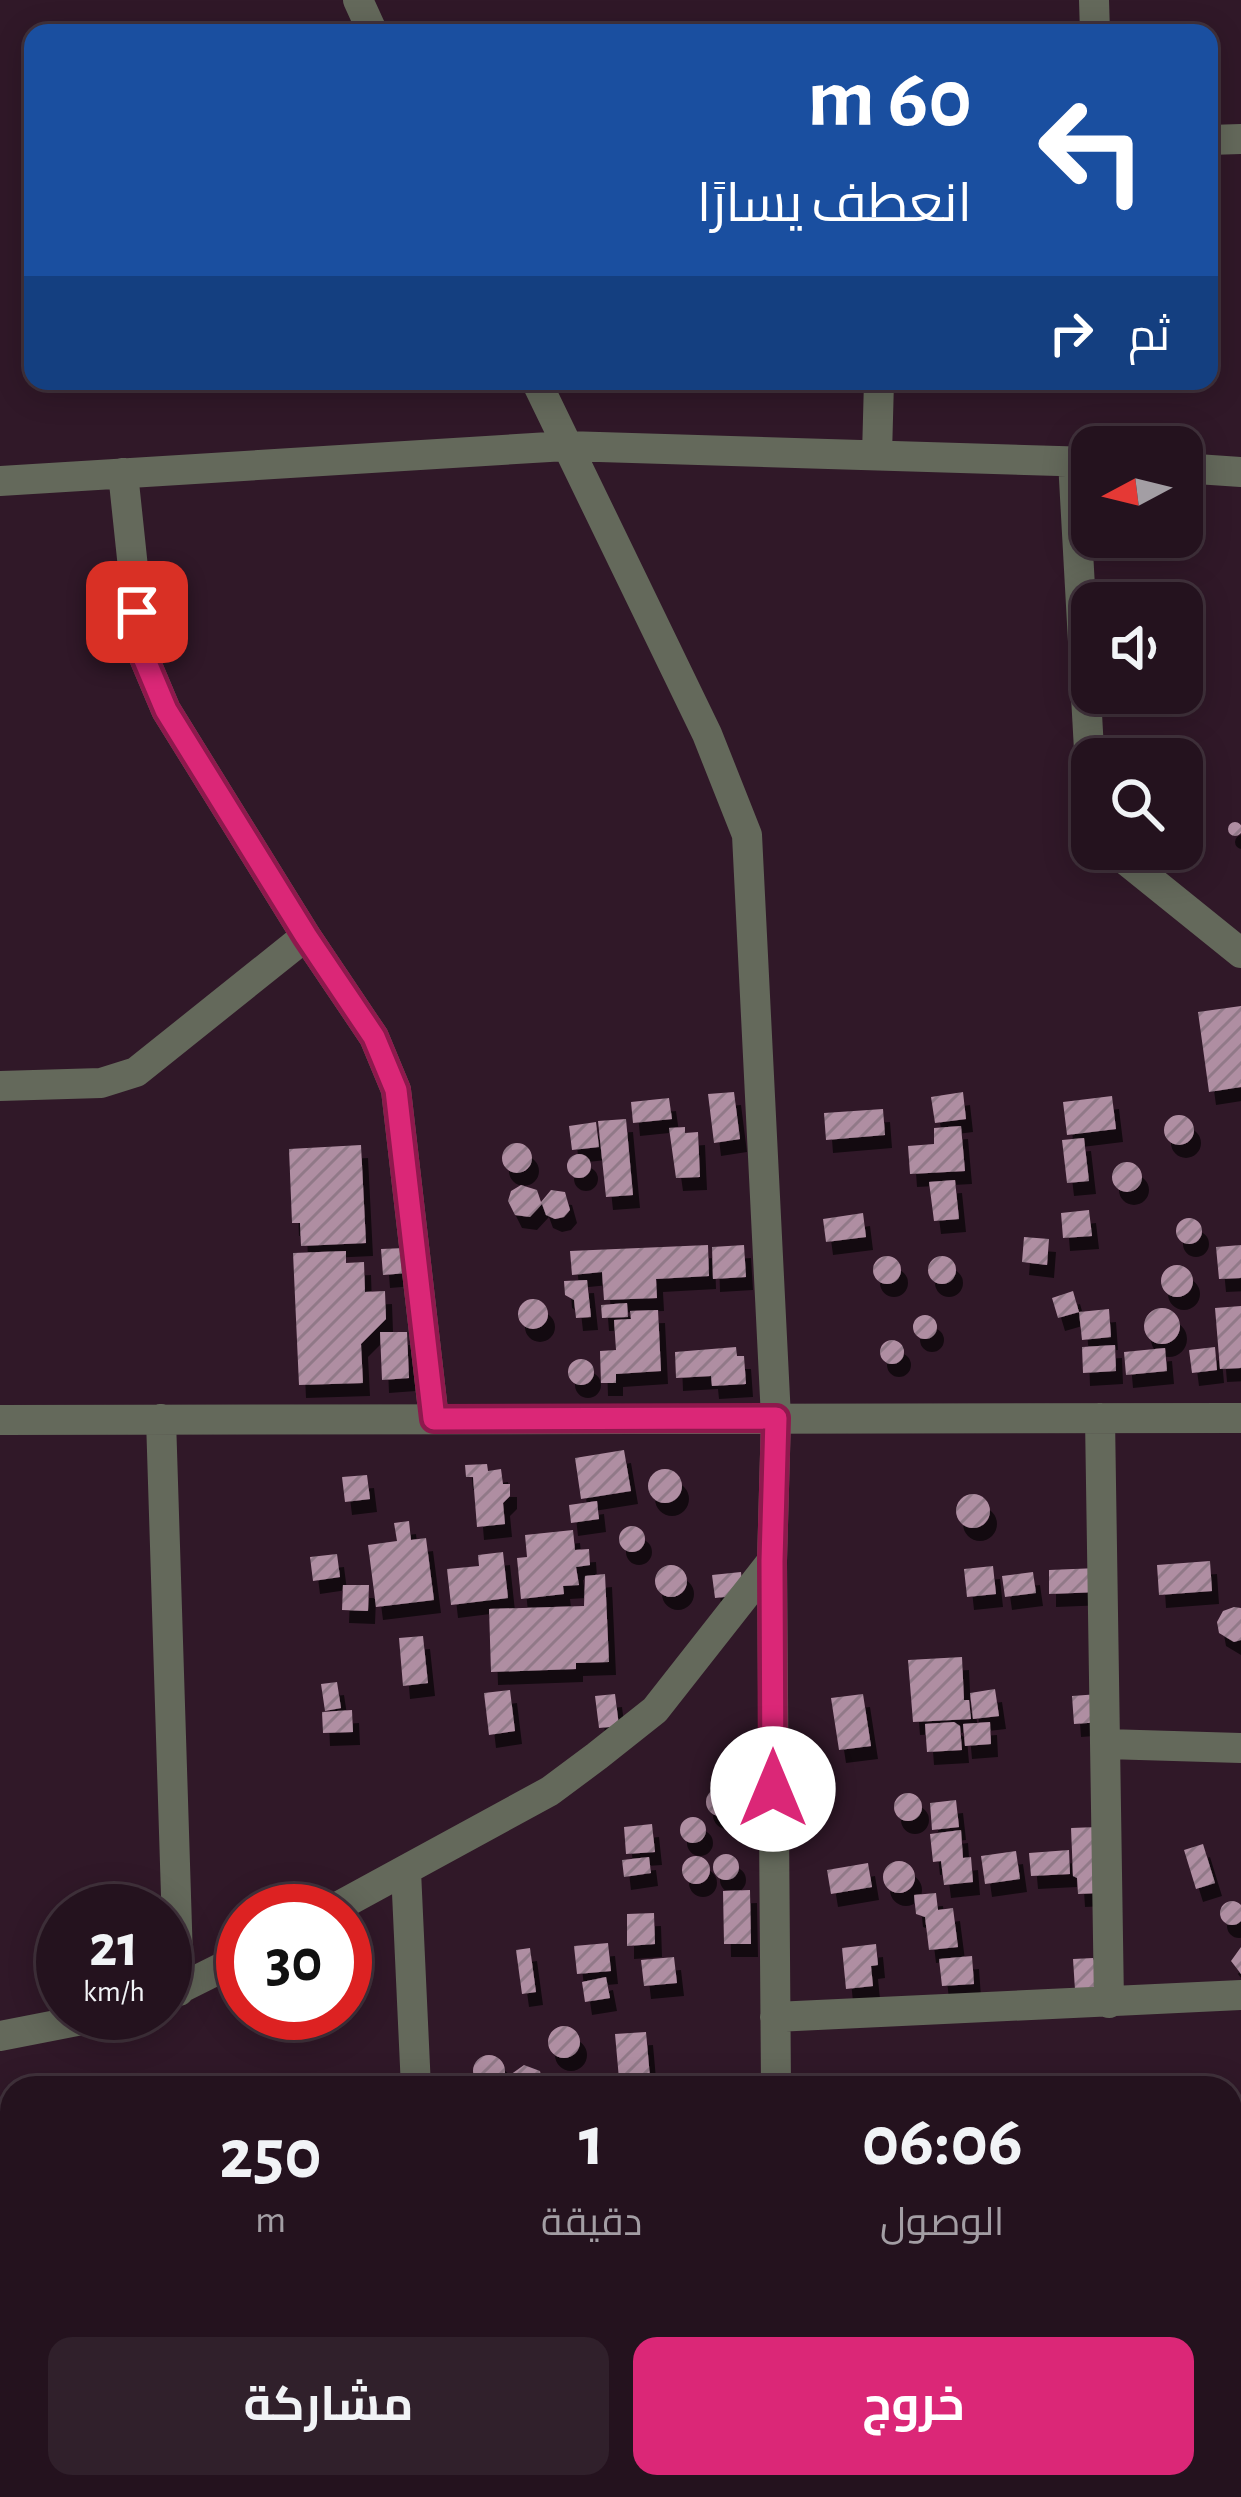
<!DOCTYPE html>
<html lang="ar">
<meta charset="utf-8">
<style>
:root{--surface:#24121e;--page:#30202b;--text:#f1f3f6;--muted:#a39ea4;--line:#41323c;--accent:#db2777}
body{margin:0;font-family:"Alegreya Sans",Cairo,sans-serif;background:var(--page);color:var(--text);direction:rtl;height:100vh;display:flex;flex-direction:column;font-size:45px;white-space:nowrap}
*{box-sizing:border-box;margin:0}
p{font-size:39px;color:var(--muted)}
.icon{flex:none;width:66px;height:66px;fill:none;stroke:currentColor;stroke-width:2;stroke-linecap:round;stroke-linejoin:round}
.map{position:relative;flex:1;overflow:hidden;direction:ltr}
.sheet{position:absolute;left:0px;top:2076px;width:1242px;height:423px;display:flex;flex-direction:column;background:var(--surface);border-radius:36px 36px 0 0;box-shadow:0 6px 30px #0003,0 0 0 3px var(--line);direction:rtl}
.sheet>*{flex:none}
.guide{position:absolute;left:24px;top:24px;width:1194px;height:366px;border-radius:24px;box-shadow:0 6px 30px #0003,0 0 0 3px var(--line);direction:rtl;background:#1a4fa0;color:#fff;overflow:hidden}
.needle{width:78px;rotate:263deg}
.tools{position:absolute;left:1071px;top:426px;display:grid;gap:24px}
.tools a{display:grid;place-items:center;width:132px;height:132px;border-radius:24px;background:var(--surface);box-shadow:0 6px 30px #0003,0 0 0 3px var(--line);font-size:60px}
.speed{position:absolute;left:36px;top:1884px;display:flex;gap:24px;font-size:60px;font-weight:700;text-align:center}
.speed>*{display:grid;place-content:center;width:156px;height:156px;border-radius:50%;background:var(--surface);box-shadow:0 6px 30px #0003,0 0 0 3px var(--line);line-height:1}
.speed small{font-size:30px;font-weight:400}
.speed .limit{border:18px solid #d22;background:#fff;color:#111}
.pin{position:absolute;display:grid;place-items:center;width:102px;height:102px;color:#fff;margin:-51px;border-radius:24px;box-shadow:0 6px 18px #0006}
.me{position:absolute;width:132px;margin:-66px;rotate:0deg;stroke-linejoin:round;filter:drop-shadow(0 0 9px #0008)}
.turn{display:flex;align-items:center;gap:42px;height:252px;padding:0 48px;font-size:54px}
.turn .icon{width:156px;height:156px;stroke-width:2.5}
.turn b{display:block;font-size:84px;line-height:102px}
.then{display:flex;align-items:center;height:114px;padding:0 48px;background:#0003;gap:24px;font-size:45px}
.eta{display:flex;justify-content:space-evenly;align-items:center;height:204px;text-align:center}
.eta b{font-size:72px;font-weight:700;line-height:84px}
.action{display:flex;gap:24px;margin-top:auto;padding:24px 48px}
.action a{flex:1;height:138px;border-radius:24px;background:var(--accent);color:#fff;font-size:48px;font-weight:700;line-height:138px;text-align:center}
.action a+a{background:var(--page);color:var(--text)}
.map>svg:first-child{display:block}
.building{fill:url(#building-hatch);filter:url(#shadow)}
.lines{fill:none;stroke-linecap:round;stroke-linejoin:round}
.street{stroke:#64695b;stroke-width:30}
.route-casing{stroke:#8e194d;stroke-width:30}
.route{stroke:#db2777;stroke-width:21}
</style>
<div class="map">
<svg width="1241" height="2497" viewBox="0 0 1241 2497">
<defs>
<pattern id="building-hatch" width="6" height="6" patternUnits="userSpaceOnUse" patternTransform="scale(3)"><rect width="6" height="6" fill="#af8ea2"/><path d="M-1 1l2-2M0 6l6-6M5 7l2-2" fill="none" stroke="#917988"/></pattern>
<filter id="shadow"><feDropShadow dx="7" dy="13" stdDeviation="0" flood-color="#0009"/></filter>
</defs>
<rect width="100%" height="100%" fill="#301828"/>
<path class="building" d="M1228 829a7 7 0 1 1 14 0a7 7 0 1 1-14 0Z
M1241 1006V1087L1209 1092 1198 1012Z
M734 1092 740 1139 714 1143 708 1094Z
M963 1092 966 1119 935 1123 931 1097Z
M1112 1096 1116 1129 1067 1135 1063 1102Z
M669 1098 672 1119 633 1123 631 1102Z
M883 1109 885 1135 826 1140 824 1113Z
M1164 1130a15 15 0 1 1 30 0a15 15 0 1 1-30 0Z
M626 1119 633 1195 606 1197 598 1121Z
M596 1122 599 1147 572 1150 569 1126Z
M961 1126 965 1171 910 1174 908 1146 934 1144V1128Z
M685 1127V1133L698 1132 700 1177 676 1178 669 1128Z
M1084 1138 1089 1181 1067 1183 1062 1140Z
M502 1158a15 15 0 1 1 30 0a15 15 0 1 1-30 0Z
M361 1145 366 1243 301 1246 300 1223H292L289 1149Z
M567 1166a12 12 0 1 1 24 0a12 12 0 1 1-24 0Z
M1112 1177a15 15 0 1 1 30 0a15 15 0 1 1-30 0Z
M955 1180 959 1219 934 1221 929 1182Z
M521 1185 537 1190 541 1202 551 1190 565 1192 570 1210 564 1217 555 1219 546 1215 542 1204 530 1217 515 1215 508 1201 511 1191Z
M1089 1210 1092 1236 1063 1238 1061 1213Z
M863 1213 866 1237 826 1242 823 1219Z
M1176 1231a13 13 0 1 1 26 0a13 13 0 1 1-26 0Z
M1024 1237 1049 1239 1047 1265 1022 1262Z
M708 1245 709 1276 656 1279 657 1298 604 1300 602 1272 572 1275 570 1251Z
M744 1245 746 1277 713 1279 712 1247Z
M1241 1245V1278L1219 1279 1216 1247Z
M405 1248 407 1273 383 1275 381 1249Z
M346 1251V1263L364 1262 365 1292 385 1291 386 1319 361 1344 363 1383 299 1385 293 1253Z
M873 1270a14 14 0 1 1 28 0a14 14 0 1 1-28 0Z
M928 1270a14 14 0 1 1 28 0a14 14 0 1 1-28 0Z
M1161 1281a16 16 0 1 1 32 0a16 16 0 1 1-32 0Z
M587 1280 591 1317 576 1318 574 1300 565 1295 564 1281Z
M1073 1291 1079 1312 1109 1309 1111 1337 1082 1340 1079 1312 1058 1318 1052 1298Z
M518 1314a15 15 0 1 1 30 0a15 15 0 1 1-30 0Z
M627 1303 628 1317 602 1318 601 1305Z
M1241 1306V1368L1220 1369 1215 1308Z
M1144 1326a18 18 0 1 1 36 0a18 18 0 1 1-36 0Z
M658 1310 661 1371 616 1374V1383H601L600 1351 616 1350 614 1320 631 1319 630 1311Z
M913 1327a12 12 0 1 1 24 0a12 12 0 1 1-24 0Z
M380 1332H407L409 1378 382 1380Z
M880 1352a12 12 0 1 1 24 0a12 12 0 1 1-24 0Z
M1115 1345 1116 1371 1083 1373 1082 1347Z
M736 1347 737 1356H744L746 1384 712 1386 711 1376 676 1378 675 1352Z
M1215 1347 1217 1370 1192 1373 1189 1350Z
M1165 1348 1167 1371 1126 1375 1124 1352Z
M568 1372a13 13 0 1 1 26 0a13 13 0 1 1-26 0Z
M624 1450 631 1491 581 1499 575 1458Z
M487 1464 488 1471 501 1469 503 1484H510V1496L503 1503 505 1524 477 1527 473 1477H466L465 1465Z
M648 1486a17 17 0 1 1 34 0a17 17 0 1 1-34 0Z
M367 1475 370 1499 345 1502 342 1477Z
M956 1511a17 17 0 1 1 34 0a17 17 0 1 1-34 0Z
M597 1501 599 1519 571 1523 569 1505Z
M409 1521 411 1540 426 1538 434 1600 376 1607 368 1545 397 1541 394 1523Z
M619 1539a13 13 0 1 1 26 0a13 13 0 1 1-26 0Z
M573 1530 575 1550 589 1549 590 1565 576 1567 579 1585 563 1586 564 1594 521 1599 517 1558 527 1557 525 1535Z
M503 1552 508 1598 451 1605 447 1569 479 1566 478 1555Z
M337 1554 340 1577 313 1581 310 1557Z
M1210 1561 1212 1591 1159 1595 1157 1565Z
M655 1581a16 16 0 1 1 32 0a16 16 0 1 1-32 0Z
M993 1566 996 1594 967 1597 964 1569Z
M1098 1568 1099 1592 1049 1594V1570Z
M741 1572 743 1595 715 1598 712 1575Z
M1033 1572 1036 1593 1005 1597 1002 1576Z
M605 1574 609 1662 576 1663V1669L491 1672 489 1609 584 1606 585 1576Z
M343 1585H369L368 1611 342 1610Z
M1234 1607 1241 1608V1640L1234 1642 1219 1633 1217 1622 1223 1611Z
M423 1636 428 1683 403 1686 399 1638Z
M962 1657 964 1700H969L971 1719 913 1722 908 1660Z
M337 1682 341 1708 325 1711 321 1684Z
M995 1689 999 1716 973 1719 970 1693Z
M510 1690 515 1731 489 1735 484 1693Z
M615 1694 619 1726 599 1728 595 1696Z
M863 1694 871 1746 839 1750 831 1698Z
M1099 1694 1101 1722 1074 1724 1072 1696Z
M352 1710 353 1732 323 1733 322 1712Z
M954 1722 960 1726 962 1750 927 1752 925 1724Z
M990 1722 991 1744 965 1746 963 1724Z
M706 1802a14 14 0 1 1 28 0a14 14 0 1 1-28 0Z
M894 1807a14 14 0 1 1 28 0a14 14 0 1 1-28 0Z
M956 1800 959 1827 932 1830 930 1803Z
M680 1830a13 13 0 1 1 26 0a13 13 0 1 1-26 0Z
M652 1824 655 1852 626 1854 624 1827Z
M1097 1827 1099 1893 1078 1894 1077 1878 1073 1876 1071 1828Z
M961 1830 963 1858 971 1857 973 1882 944 1885 941 1861 933 1862 930 1834Z
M1203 1844 1215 1883 1196 1889 1184 1850Z
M1069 1850 1070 1874 1031 1876 1029 1853Z
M1016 1851 1020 1879 985 1884 981 1856Z
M713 1867a13 13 0 1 1 26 0a13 13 0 1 1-26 0Z
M682 1870a14 14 0 1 1 28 0a14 14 0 1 1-28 0Z
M649 1857 651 1873 624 1877 622 1860Z
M883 1877a16 16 0 1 1 32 0a16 16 0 1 1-32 0Z
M868 1863 872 1887 831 1894 827 1870Z
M750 1890 751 1944H724L723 1891Z
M936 1893 938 1910 953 1908 958 1947 929 1950 925 1917 916 1914 914 1895Z
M1220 1913a12 12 0 1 1 24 0a12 12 0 1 1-24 0Z
M654 1913 655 1944 627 1946V1914Z
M608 1943 611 1971 577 1974 574 1946Z
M876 1944 878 1965 871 1966 873 1986 846 1989 842 1948Z
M1241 1947V1974L1231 1961Z
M530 1948 536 1992 522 1994 516 1950Z
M972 1956 974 1984 942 1986 939 1959Z
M674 1957 677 1983 644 1986 641 1960Z
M1093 1958 1105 1989 1075 1990 1073 1959Z
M606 1977 610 1998 585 2002 582 1982Z
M548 2042a16 16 0 1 1 32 0a16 16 0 1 1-32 0Z
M646 2032 650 2077 619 2079 615 2034Z
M473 2071a16 16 0 1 1 32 0a16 16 0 1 1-32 0Z
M524 2065 540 2071 544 2088H509L510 2075Z
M606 2078 607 2088H578L577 2081Z"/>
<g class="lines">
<path class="street" d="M358 0 373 33
M1094 0 1095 33
M1209 140 1241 139
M536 381 707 734 747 835 776 1418 772 1561 776 2088
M877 455 879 381
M1073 461 1092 804
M1182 468 1241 472
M123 473 142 653 166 710 306 936 374 1037 396 1090 434 1419
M0 481 566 446 1092 462
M1112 849 1241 953
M0 1086 101 1083 136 1072 306 936
M1100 1418 1109 2003
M161 1419 179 1991
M0 1420 1241 1418
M1106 1744 1241 1748
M406 1871 416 2088
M330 1911 550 1791 597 1756 655 1710 772 1561
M165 1996 243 1957
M775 2017 1241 1995
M0 2036 118 2013
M1230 2344H1241
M0 2366 12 2365
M783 2487 784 2497
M1115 2487V2497"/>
</g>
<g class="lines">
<g class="route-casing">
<path id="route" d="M137 612 142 653 166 710 306 936 374 1037 396 1090 434 1419 776 1418 772 1561 773 1789"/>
</g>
<use href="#route" class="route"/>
</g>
</svg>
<div class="tools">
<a><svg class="needle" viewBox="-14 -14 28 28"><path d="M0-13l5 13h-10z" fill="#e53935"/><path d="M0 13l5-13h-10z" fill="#a39ea4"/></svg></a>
<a><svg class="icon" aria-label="sound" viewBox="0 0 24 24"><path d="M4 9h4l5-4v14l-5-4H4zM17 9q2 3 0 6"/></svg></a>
<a><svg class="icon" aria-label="search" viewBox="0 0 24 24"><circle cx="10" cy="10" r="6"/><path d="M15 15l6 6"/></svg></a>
</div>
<div class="speed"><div>21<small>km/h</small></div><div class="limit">30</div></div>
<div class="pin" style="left:137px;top:612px;background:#d93025"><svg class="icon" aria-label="arrive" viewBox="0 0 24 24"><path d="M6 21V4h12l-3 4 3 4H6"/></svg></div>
<svg class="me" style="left:773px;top:1789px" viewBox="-20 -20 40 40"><circle r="19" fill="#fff"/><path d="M0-13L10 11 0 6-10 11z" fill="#db2777"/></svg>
<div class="guide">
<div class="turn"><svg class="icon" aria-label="left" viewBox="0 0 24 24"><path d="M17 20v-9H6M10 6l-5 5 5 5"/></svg><div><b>60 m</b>انعطف يسارًا</div></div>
<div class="then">ثم<svg class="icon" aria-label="right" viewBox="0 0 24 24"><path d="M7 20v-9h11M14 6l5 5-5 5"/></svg></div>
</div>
<section class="sheet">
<div class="eta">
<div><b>06:06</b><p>الوصول</p></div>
<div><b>1</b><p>دقيقة</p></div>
<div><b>250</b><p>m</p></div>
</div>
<div class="action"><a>خروج</a><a>مشاركة</a></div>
</section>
</div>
